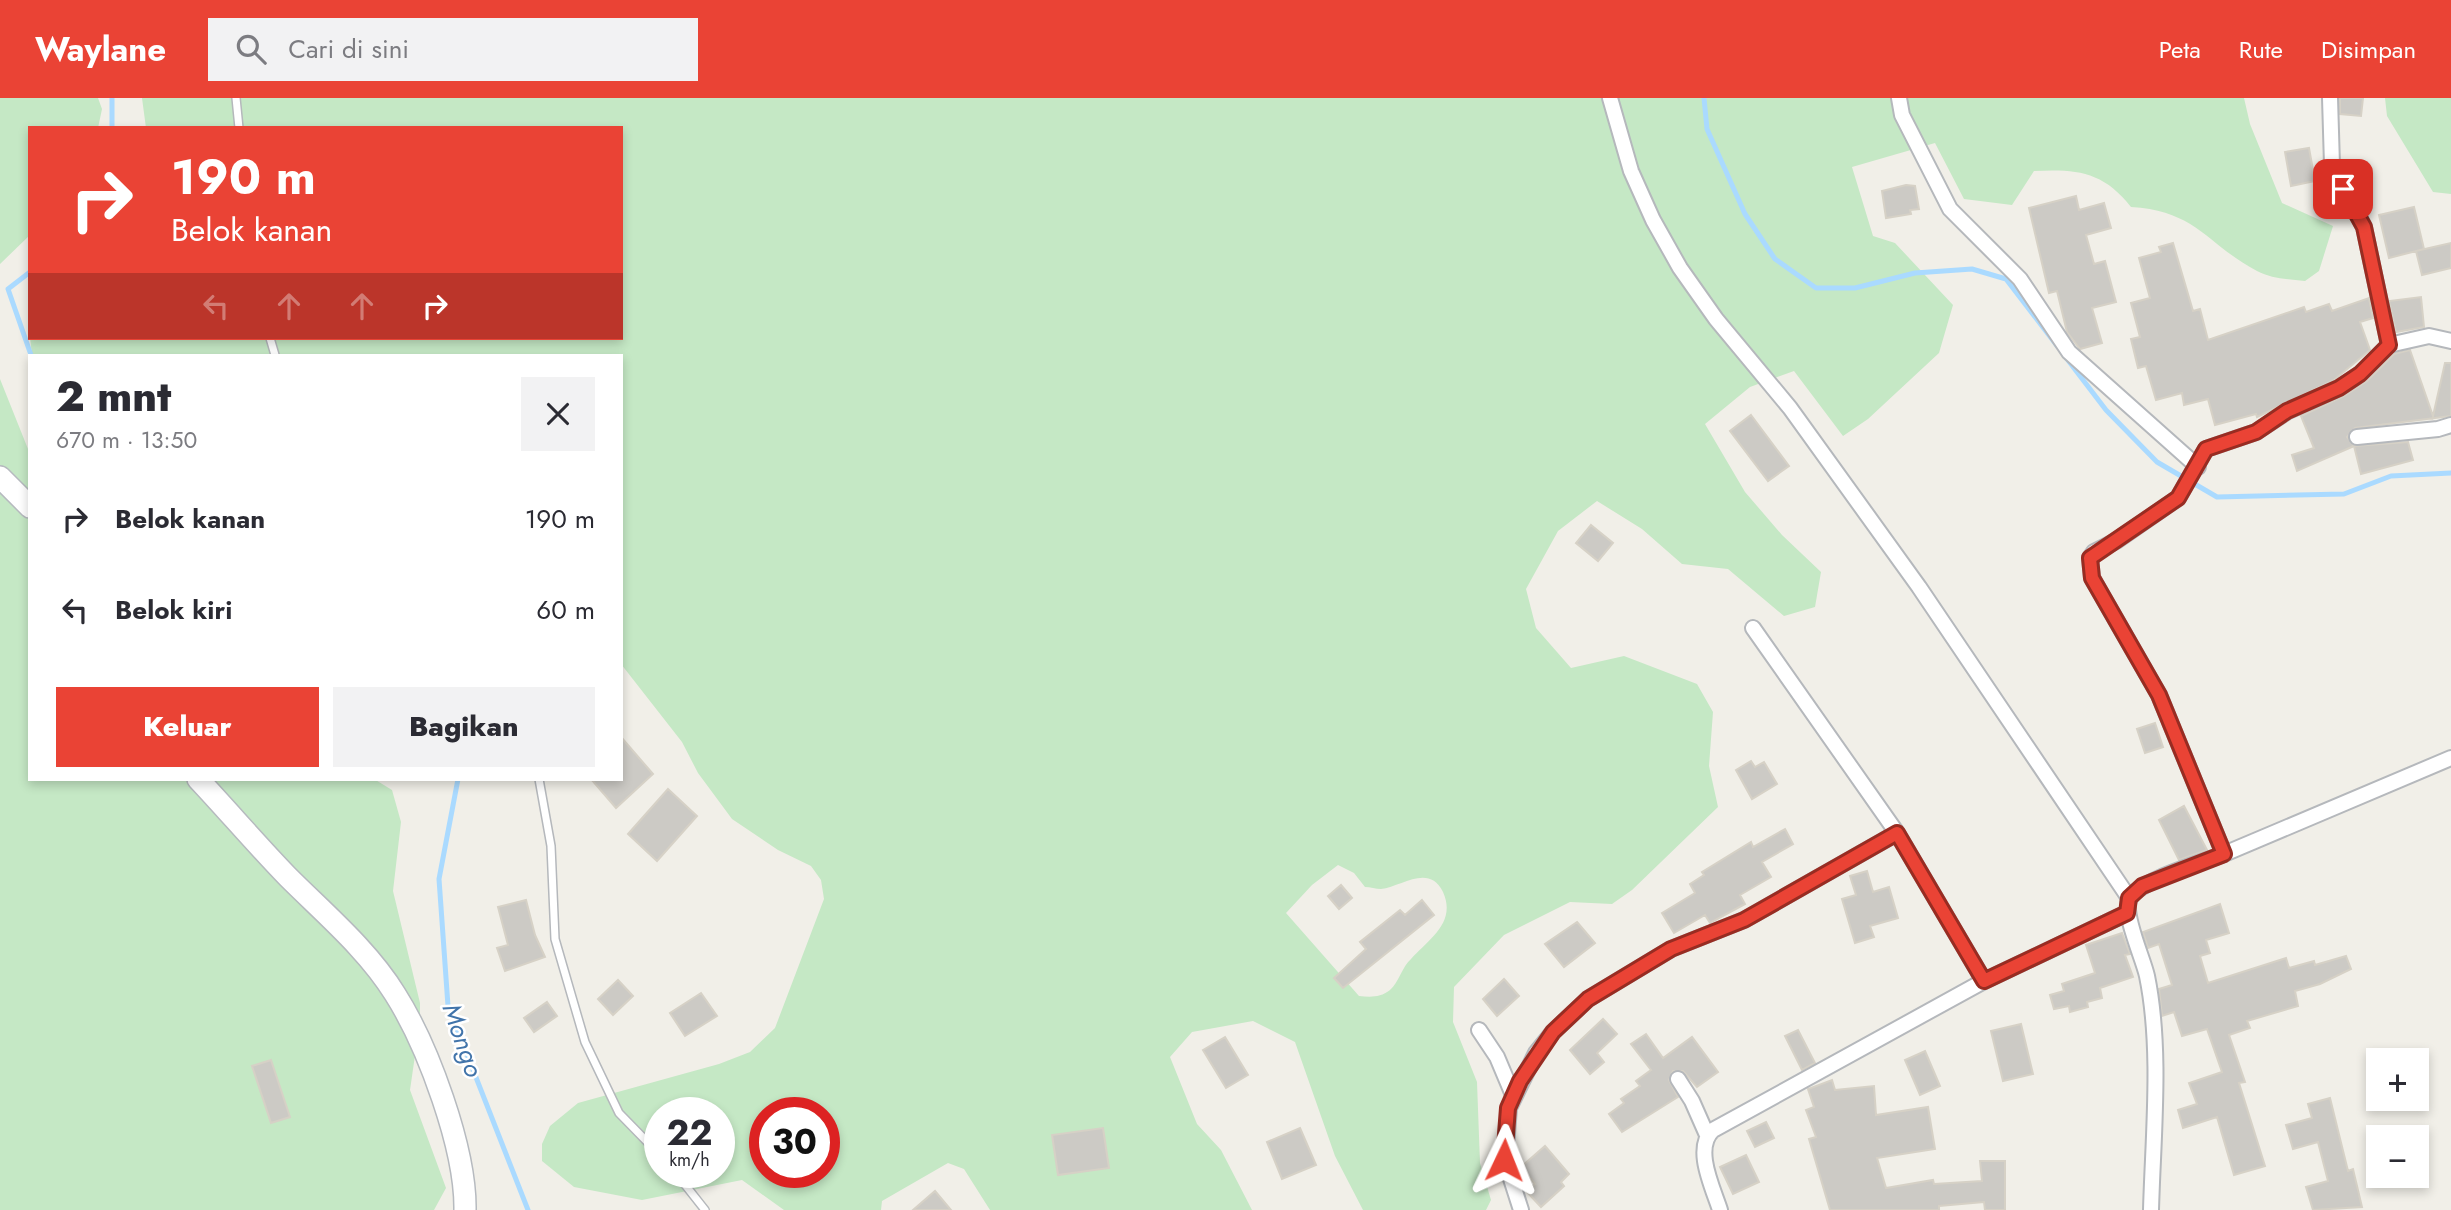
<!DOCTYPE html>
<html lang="id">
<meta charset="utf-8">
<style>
:root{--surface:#fff;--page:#f2f2f3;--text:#2b2b33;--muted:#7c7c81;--accent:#ea4335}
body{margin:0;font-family:Jost,sans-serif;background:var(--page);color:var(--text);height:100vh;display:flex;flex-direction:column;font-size:26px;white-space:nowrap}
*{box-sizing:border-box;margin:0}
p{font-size:23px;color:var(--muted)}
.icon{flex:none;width:38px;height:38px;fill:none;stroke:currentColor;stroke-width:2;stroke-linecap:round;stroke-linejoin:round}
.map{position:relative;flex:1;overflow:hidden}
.side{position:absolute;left:28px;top:256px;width:595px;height:427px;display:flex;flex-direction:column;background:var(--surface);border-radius:0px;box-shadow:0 4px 10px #0003}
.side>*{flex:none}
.hud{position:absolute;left:28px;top:28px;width:595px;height:214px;border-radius:0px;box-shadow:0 4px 10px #0003;background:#ea4335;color:#fff;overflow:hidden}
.tools{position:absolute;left:2366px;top:950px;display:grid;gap:14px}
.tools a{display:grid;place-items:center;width:63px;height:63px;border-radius:0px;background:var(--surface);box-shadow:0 4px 10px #0003;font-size:35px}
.speed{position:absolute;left:644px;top:999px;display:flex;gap:14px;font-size:35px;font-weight:700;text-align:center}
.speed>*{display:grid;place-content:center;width:91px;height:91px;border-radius:50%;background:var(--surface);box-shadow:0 4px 10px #0003;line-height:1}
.speed small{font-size:18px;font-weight:400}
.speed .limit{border:10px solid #d22;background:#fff;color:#111}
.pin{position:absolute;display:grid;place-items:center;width:60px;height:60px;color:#fff;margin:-30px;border-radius:14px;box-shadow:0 4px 10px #0006}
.me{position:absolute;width:77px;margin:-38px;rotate:2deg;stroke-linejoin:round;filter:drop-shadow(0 0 5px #0008)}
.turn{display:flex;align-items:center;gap:24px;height:147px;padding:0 28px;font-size:32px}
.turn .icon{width:91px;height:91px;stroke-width:2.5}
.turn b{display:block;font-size:49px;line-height:60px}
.lanes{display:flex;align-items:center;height:66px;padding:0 28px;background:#0003;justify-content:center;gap:35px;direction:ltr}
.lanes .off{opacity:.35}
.round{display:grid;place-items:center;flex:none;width:74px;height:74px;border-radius:0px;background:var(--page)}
.overview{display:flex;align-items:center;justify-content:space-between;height:119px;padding:0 28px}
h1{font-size:42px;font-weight:800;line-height:52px}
.primary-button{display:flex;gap:14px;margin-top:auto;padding:14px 28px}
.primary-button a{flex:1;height:80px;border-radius:0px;background:var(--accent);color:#fff;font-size:28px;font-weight:800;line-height:80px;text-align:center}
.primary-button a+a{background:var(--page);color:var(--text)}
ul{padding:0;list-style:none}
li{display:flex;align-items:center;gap:21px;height:91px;padding:0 28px}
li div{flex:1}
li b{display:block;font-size:26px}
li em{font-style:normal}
header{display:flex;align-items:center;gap:42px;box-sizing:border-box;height:98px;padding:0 35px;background:var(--accent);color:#fff}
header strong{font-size:33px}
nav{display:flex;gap:38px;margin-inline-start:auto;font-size:24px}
.search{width:490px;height:63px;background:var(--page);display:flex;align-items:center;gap:18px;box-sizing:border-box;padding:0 24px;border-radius:0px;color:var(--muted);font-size:26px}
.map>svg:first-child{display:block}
.green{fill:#c5e8c5;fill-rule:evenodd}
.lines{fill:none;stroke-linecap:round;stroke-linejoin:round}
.stream{stroke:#aadaff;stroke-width:5}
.building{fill:#cccac5;stroke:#d6d1c6;stroke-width:2}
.lane-casing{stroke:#b5b8bc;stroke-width:10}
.street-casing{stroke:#b5b8bc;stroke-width:18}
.secondary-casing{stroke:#b6babf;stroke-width:24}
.lane{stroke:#fff;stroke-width:7}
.street{stroke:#fff;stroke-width:14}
.secondary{stroke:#fff;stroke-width:21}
.route-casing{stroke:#982c22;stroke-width:18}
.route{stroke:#ea4335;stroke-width:12}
.labels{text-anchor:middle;stroke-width:5;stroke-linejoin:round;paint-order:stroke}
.water-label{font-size:26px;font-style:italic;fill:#4174aa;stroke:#fff}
</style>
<header>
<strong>Waylane</strong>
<div class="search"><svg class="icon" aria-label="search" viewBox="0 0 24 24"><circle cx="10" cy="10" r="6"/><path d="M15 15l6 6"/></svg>Cari di sini</div>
<nav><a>Peta</a><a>Rute</a><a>Disimpan</a></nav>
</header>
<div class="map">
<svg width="2451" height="1112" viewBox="0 0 2451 1112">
<rect width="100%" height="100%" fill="#f1efe8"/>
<path class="green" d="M0 0H98L102 11 98 30H30V137L0 166Z
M142 0H2244L2250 26 2282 105 2333 128 2319 173 2305 183C2288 181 2272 181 2257 173 2206 146 2197 113 2131 109 2103 73 2076 71 2034 73L2012 107 1964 101 1935 45 1852 69 1873 138 1895 145 1953 207 1939 255 1868 321 1843 338 1794 273 1750 289 1705 326 1745 394 1782 437 1821 474 1815 509 1784 518 1728 471 1682 466 1642 431 1597 403 1558 433 1526 491 1536 530 1571 570 1624 558 1697 586 1713 614 1709 668 1718 709 1632 792 1612 806 1570 804 1504 837 1454 889 1453 924 1477 984 1480 1065 1491 1102 1486 1112H1363L1335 1058 1295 944 1253 923 1192 934 1170 959 1197 1026 1221 1052 1252 1112H990L964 1071 948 1065 882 1103 881 1112H784L742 1082 642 1102 574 1089 542 1063V1046L550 1028 578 1005 719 966 750 954 775 930 824 801 821 782 811 768 778 752 732 721 698 675 682 644 621 566V257H32L30 240H621V30H146ZM1338 767 1354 775 1365 789C1370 789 1376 791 1381 791 1401 789 1429 765 1443 794 1457 825 1428 842 1411 861 1402 869 1399 884 1390 892 1380 900 1370 899 1359 898L1286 815 1312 787ZM660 1015H719V1074H660ZM765 1015H824V1074H765Z
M2385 0H2451V96L2433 94 2387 18Z
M0 281 30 356V681H374L392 692 401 724 393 793 420 905V923L410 992 446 1090 434 1112H0Z"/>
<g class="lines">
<path class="stream" d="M112 0V30
M1704 0 1707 31 1745 116 1775 161 1816 190H1855L1915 175 1972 171 2006 181 2058 249
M30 174 8 191 31 257
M2064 257 2106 312 2157 364 2217 399 2344 396 2391 378 2451 375
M458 681 439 781 448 908 528 1112"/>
</g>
<path class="building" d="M2340 0H2363L2361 18 2340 16Z
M2309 50 2315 83 2291 88 2285 54Z
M1906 87 1915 88 1919 111 1910 112 1911 116 1886 120 1882 93Z
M2076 98 2079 112 2104 105 2111 130 2086 137 2094 166 2105 163 2116 204 2092 210 2102 245 2080 251 2067 234 2057 193 2049 195 2029 110Z
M2414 109 2424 151 2389 160 2379 117Z
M2173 145 2193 213 2200 211 2208 242 2304 209 2306 214 2329 206 2332 213 2369 200 2373 220 2360 224 2370 252 2334 282 2257 319 2256 316 2215 327 2208 301 2184 307 2182 295 2156 302 2146 268 2138 270 2131 241 2140 239 2131 205 2150 200 2139 160 2161 154 2159 149Z
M2451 145V170L2422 177 2416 153Z
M2421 199 2424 229 2396 234 2389 203Z
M2410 252 2433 318 2445 265H2451V318L2355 330 2347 339 2354 348 2297 373 2292 357 2314 350 2301 318 2344 298 2367 283 2394 256Z
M1751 317 1789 368 1768 383 1730 333Z
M2408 344 2413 362 2361 376 2354 348Z
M1591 427 1613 445 1598 463 1576 445Z
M2155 625 2163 649 2145 655 2137 631Z
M621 639 653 676 616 710 591 681H621Z
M1751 663 1755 669 1764 664 1777 686 1752 701 1736 672Z
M668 691 697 718 657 763 628 736Z
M2184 708 2207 752 2179 762 2159 722Z
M1785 731 1793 746 1762 764 1771 779 1740 797 1745 806 1710 825 1705 817 1674 835 1662 815 1695 795 1690 786 1704 777 1702 774 1751 744 1753 749Z
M1867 773 1873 794 1889 789 1898 820 1870 828 1874 839 1855 845 1842 801 1856 797 1850 778Z
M1341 787 1352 800 1339 811 1328 798Z
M526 802 535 837 545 859 505 873 497 850 508 847 498 809Z
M1422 802 1434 817 1343 890 1334 880 1366 851 1360 844 1400 812 1405 817Z
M2220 806 2229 835 2206 842 2210 855 2200 858 2208 885 2286 860 2289 870 2314 863 2315 867 2346 858 2351 871 2320 886 2295 893 2298 908 2247 923 2250 930 2229 937 2245 984 2239 985 2265 1068 2234 1077 2217 1019 2183 1030 2178 1012 2197 1006 2189 985 2222 974 2207 931 2182 938 2174 914 2162 918 2159 891 2172 887 2159 846 2148 850 2143 834Z
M1577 824 1595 845 1564 869 1545 846Z
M2122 835 2130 856 2125 857 2133 879 2100 890 2102 900 2087 904 2088 909 2070 914 2069 908 2054 911 2050 897 2064 893 2062 886 2095 875 2086 847Z
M1504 881 1519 898 1497 918 1483 901Z
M618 882 633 898 613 917 598 901Z
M701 895 717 918 685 938 670 915Z
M547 904 557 918 534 934 524 920Z
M1603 921 1617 936 1597 955 1604 964 1590 976 1570 952Z
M2021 926 2033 976 2003 983 1991 933Z
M1798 932 1815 965 1802 972 1785 938Z
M1646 936 1663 960 1692 939 1718 974 1697 989 1683 973H1673L1669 982 1678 999 1622 1034 1609 1016 1624 1005 1621 1001 1640 988 1636 983 1651 972 1631 946Z
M1225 939 1248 977 1226 990 1203 952Z
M1925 953 1940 988 1920 997 1905 962Z
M271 962 290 1019 271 1025 252 968Z
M1832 982 1835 992 1874 988 1876 1017 1928 1009 1935 1051 1877 1060 1886 1090 1933 1082 1934 1086 1982 1083 1980 1063H2005V1112H1985L1984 1104 1939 1108V1112H1830L1809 1041 1816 1039 1806 1012 1814 1009 1808 991Z
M2330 1000 2348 1073 2353 1071 2362 1109 2313 1112 2306 1089 2328 1083 2318 1044 2293 1051 2286 1027 2312 1020 2308 1006Z
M1766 1024 1774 1040 1755 1049 1747 1033Z
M1103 1030 1109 1070 1058 1077 1052 1037Z
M1300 1030 1316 1067 1282 1081 1267 1044Z
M1545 1048 1569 1076 1561 1084 1564 1088 1541 1109 1527 1094 1535 1086 1521 1069Z
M1746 1057 1759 1084 1733 1096 1720 1069Z
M935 1093 951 1112H913Z"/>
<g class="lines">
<g class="lane-casing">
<path id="lane" d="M236 0 239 30
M270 240 275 257
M539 681 551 748 555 841 585 944 619 1015 660 1057
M675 1074 705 1112"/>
</g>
<g class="street-casing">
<path id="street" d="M1610 0 1631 73 1653 122 1680 170 1716 221 1790 310 1919 489 2129 800
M1899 0 1902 17 1950 111 2020 181 2069 254 2198 369
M2330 0 2332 67 2364 129 2389 247
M2357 339 2438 331 2451 327
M1753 530 1897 735 1984 883
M2224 756 2451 660
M1479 932 1497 959 1513 997
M1678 981 1692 1003 1707 1037
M1521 1112 1505 1062 1509 1010 1536 955 1553 934 1588 901 1671 851 1744 822 1897 735
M1720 1112C1713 1090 1693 1050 1713 1032L1984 883 2127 815
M2151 1112C2153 1038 2162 951 2147 878 2143 860 2123 817 2129 802 2136 783 2204 764 2224 756L2159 597 2092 480 2090 460 2094 454 2116 443 2178 400 2206 351 2256 334 2288 313 2339 290 2360 276 2389 247 2429 238 2451 243"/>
</g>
<g class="secondary-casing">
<path id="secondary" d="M0 379 30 409
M198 681C228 713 257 747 288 779 324 815 368 852 395 896 428 948 466 1051 465 1112"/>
</g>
<use href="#lane" class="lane"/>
<use href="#street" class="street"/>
<use href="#secondary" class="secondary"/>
</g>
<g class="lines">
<g class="route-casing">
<path id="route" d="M1504 1062 1508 1010 1520 983 1553 934 1588 901 1671 851 1744 822 1897 735 1984 883 2127 815 2129 800 2142 788 2224 756 2159 597 2092 480 2090 460 2178 400 2206 351 2256 334 2287 313 2339 290 2360 276 2389 247 2364 129 2343 91"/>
</g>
<use href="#route" class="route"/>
</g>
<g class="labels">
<g class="water-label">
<text transform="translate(463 942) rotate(71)" y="9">Mongo</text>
</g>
</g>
</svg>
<div class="tools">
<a>+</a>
<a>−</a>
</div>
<div class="speed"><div>22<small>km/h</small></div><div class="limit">30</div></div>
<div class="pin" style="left:2343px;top:91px;background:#d93025"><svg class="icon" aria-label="arrive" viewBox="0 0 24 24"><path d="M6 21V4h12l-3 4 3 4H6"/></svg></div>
<svg class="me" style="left:1504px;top:1062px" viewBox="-20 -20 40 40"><path d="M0-17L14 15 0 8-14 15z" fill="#ea4335" stroke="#fff" stroke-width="4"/></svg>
<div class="hud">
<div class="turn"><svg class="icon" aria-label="right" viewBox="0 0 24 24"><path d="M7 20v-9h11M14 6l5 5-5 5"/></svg><div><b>190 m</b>Belok kanan</div></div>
<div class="lanes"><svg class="icon off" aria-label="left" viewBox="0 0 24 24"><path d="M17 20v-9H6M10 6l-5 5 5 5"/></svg><svg class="icon off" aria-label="ahead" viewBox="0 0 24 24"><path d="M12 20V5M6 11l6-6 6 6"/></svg><svg class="icon off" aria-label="ahead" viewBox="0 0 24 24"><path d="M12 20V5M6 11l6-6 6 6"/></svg><svg class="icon" aria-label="right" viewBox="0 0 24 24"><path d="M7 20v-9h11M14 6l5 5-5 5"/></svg></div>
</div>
<section class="side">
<div class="overview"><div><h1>2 mnt</h1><p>670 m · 13:50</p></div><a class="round"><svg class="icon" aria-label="close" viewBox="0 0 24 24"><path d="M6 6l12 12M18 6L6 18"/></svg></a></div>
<ul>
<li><svg class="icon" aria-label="right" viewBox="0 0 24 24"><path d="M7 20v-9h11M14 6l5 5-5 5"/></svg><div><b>Belok kanan</b></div><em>190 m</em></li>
<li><svg class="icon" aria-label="left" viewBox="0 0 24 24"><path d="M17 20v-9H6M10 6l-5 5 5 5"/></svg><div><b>Belok kiri</b></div><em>60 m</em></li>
</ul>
<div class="primary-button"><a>Keluar</a><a>Bagikan</a></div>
</section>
</div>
